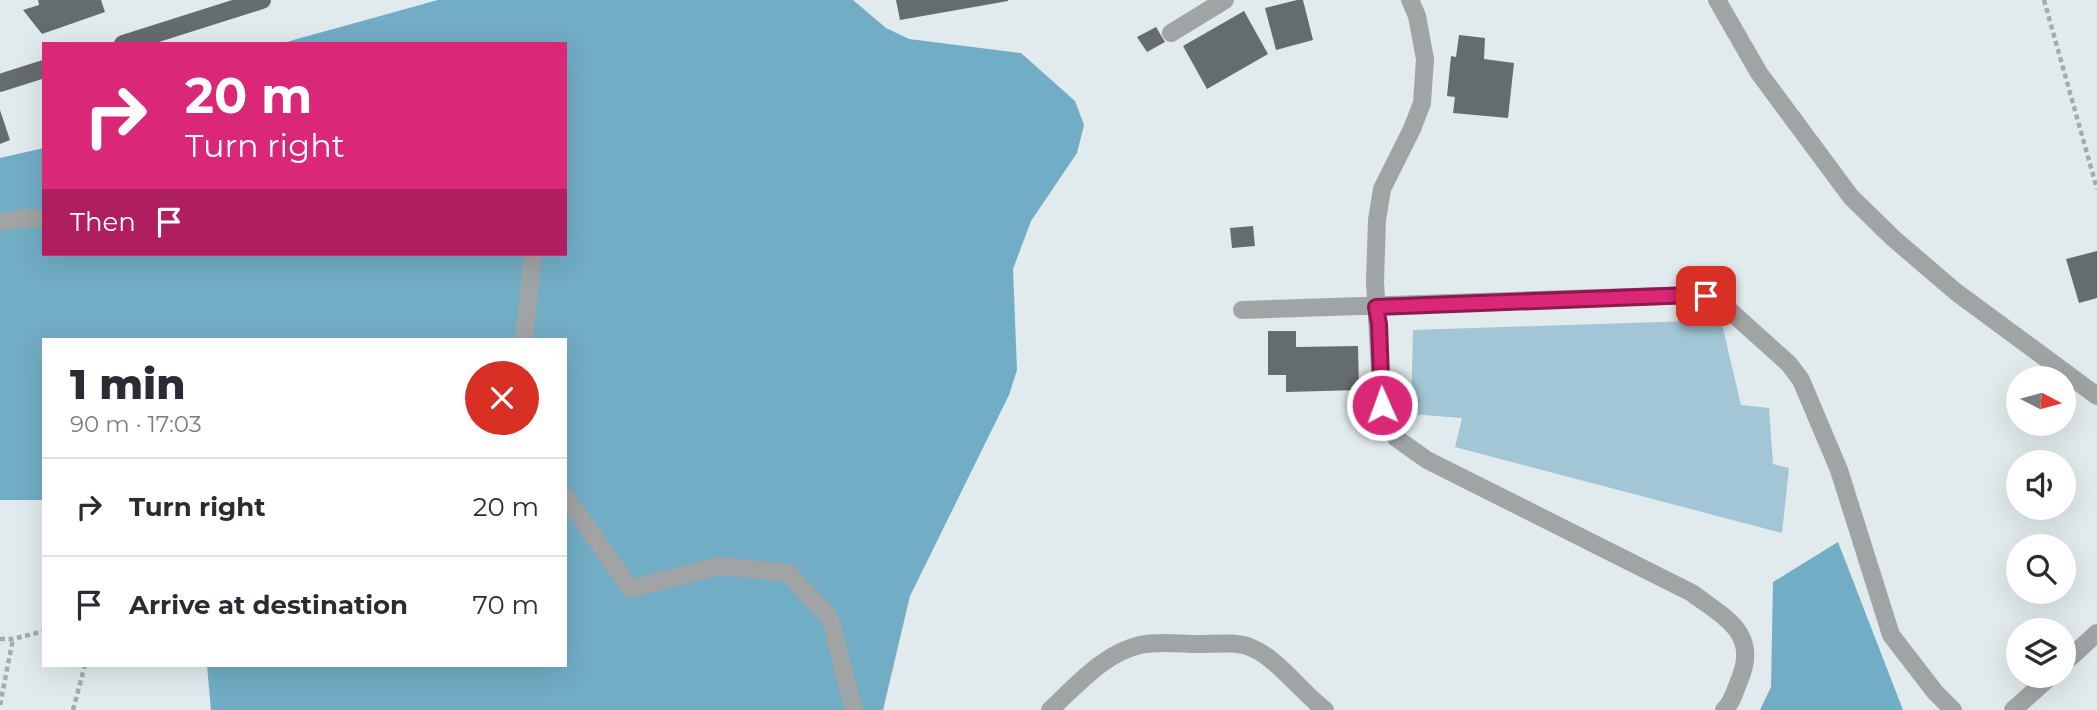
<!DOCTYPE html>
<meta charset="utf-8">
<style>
:root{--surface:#fff;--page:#f2f2f3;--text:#2b2b33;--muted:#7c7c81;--line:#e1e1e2}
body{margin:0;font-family:Montserrat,sans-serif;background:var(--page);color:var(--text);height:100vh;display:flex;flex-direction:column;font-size:26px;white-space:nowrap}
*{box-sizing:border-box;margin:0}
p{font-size:23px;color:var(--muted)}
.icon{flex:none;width:38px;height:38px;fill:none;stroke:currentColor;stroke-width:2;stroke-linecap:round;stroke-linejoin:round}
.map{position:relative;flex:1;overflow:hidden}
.drawer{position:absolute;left:42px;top:338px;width:525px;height:329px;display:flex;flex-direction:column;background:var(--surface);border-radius:0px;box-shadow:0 7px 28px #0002}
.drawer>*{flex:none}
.banner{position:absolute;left:42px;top:42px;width:525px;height:214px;border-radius:0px;box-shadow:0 7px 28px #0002;background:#db2777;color:#fff;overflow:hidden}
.needle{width:46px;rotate:96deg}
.controls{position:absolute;left:2006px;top:366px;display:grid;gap:14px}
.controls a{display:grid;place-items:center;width:70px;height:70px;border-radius:50%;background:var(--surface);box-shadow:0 7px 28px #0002;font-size:35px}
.pin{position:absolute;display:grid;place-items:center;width:60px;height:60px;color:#fff;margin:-30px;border-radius:14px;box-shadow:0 4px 10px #0006}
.me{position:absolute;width:77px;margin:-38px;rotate:358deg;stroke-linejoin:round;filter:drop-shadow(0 0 5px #0008)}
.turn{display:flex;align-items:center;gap:24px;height:147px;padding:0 28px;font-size:32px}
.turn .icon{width:91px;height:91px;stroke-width:2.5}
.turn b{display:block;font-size:49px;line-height:60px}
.then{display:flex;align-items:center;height:66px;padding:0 28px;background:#0003;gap:14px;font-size:26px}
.round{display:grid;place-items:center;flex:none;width:74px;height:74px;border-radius:37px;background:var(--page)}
.headline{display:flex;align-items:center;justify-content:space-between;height:119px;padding:0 28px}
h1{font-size:42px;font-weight:800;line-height:52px}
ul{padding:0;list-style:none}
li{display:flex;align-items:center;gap:21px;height:98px;padding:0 28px;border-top:2px solid var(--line)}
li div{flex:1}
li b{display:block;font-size:26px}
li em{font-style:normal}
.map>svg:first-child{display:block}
.green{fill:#a2c6d6}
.forest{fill:#71adc5}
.building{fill:#656c6f}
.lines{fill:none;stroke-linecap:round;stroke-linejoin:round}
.path{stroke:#a4abae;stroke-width:4.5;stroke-dasharray:5 3.5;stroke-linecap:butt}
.minor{stroke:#a0a4a5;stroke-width:18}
.major{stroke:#656c6e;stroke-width:18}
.route-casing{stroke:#8e194d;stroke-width:18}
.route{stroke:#db2777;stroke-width:12}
</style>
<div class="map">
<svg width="2097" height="710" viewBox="0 0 2097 710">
<rect width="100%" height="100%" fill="#e1eaed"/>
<path class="green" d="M1721 320 1741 405 1769 408 1773 464 1789 468 1782 533 1455 447 1462 418 1411 414 1413 330Z"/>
<path class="forest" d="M438 0H853L886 28 909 39 1021 53 1075 101 1084 125 1077 153 1031 221 1013 269 1017 370 1009 395 910 596 883 710H211L207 665H565V340H44V500H0V158L44 148V254H565V44H279Z
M1838 542 1903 710H1760L1771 687 1773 582Z"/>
<path class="building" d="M38 0H101L105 12 42 34 23 10 39 5Z
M896 0H1008V1L900 20Z
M1297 0H1303L1313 40 1276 50 1265 8Z
M1244 11 1268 54 1207 89 1183 46Z
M1156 27 1165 42 1147 52 1137 37Z
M1459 35 1485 38 1484 59 1514 63 1508 118 1453 113 1455 97 1447 96 1451 56 1456 57Z
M0 110 10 140 0 144Z
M1253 226 1255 246 1232 248 1230 228Z
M2097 251V298L2079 303 2066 259Z
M1268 331H1296V347L1358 346 1359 390 1286 392V375H1268Z"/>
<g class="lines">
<path class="path" d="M2044 0 2097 189
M0 639H13L44 631
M0 705 13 639
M73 710 85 665"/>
<path class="minor" d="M1410 0 1417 16 1425 59 1422 103 1412 129 1382 189 1377 220 1375 282 1382 405 1396 438 1427 460 1692 593C1725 618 1760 633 1739 681 1735 691 1732 703 1724 710
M1717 0 1759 73 1851 197 1893 238 1956 292 2097 396
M1171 33 1225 0
M0 222 26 218 44 219
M1242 310 1692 295 1706 296 1719 301 1789 364 1801 380 1839 470 1891 635 1935 692 1953 710
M524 340 533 254
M565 496 631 589 719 566 788 573 830 618 854 710
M2063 664 2097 633
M1050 710C1076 686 1104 653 1140 645 1158 641 1181 644 1199 644 1215 644 1237 641 1252 648 1278 659 1301 692 1325 710
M2013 710 2051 676"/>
<path class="major" d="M123 44 262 0
M0 83 44 69"/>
</g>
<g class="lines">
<g class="route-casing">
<path id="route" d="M1382 405 1379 324 1376 307 1692 295 1706 296"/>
</g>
<use href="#route" class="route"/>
</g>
</svg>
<div class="controls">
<a><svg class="needle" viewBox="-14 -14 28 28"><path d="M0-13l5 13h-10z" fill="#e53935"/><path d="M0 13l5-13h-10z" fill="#7c7c81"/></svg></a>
<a><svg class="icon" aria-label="sound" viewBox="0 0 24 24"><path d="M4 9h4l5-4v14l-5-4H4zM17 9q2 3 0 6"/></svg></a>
<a><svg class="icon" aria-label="search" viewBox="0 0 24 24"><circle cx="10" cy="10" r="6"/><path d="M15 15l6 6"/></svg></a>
<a><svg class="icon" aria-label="layers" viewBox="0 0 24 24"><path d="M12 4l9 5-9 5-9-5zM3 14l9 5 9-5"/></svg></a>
</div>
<div class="pin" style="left:1706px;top:296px;background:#d93025"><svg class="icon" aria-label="arrive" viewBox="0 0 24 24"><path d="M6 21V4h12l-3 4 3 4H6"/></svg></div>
<svg class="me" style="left:1382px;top:405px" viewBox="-20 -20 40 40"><circle r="17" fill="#db2777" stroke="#fff" stroke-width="3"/><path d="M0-11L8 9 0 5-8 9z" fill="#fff"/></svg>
<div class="banner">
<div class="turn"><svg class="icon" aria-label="right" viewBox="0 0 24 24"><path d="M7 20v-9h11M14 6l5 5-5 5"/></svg><div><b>20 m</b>Turn right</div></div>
<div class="then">Then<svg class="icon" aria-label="arrive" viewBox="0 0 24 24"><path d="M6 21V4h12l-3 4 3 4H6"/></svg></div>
</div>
<section class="drawer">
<div class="headline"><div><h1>1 min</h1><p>90 m · 17:03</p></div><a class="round" style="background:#d93025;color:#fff"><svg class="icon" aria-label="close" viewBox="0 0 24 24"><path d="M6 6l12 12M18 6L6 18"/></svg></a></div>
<ul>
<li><svg class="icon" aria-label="right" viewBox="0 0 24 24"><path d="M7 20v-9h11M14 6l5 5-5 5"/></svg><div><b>Turn right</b></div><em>20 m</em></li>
<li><svg class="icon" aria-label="arrive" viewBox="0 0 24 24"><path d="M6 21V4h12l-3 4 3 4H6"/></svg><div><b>Arrive at destination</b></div><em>70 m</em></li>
</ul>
</section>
</div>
